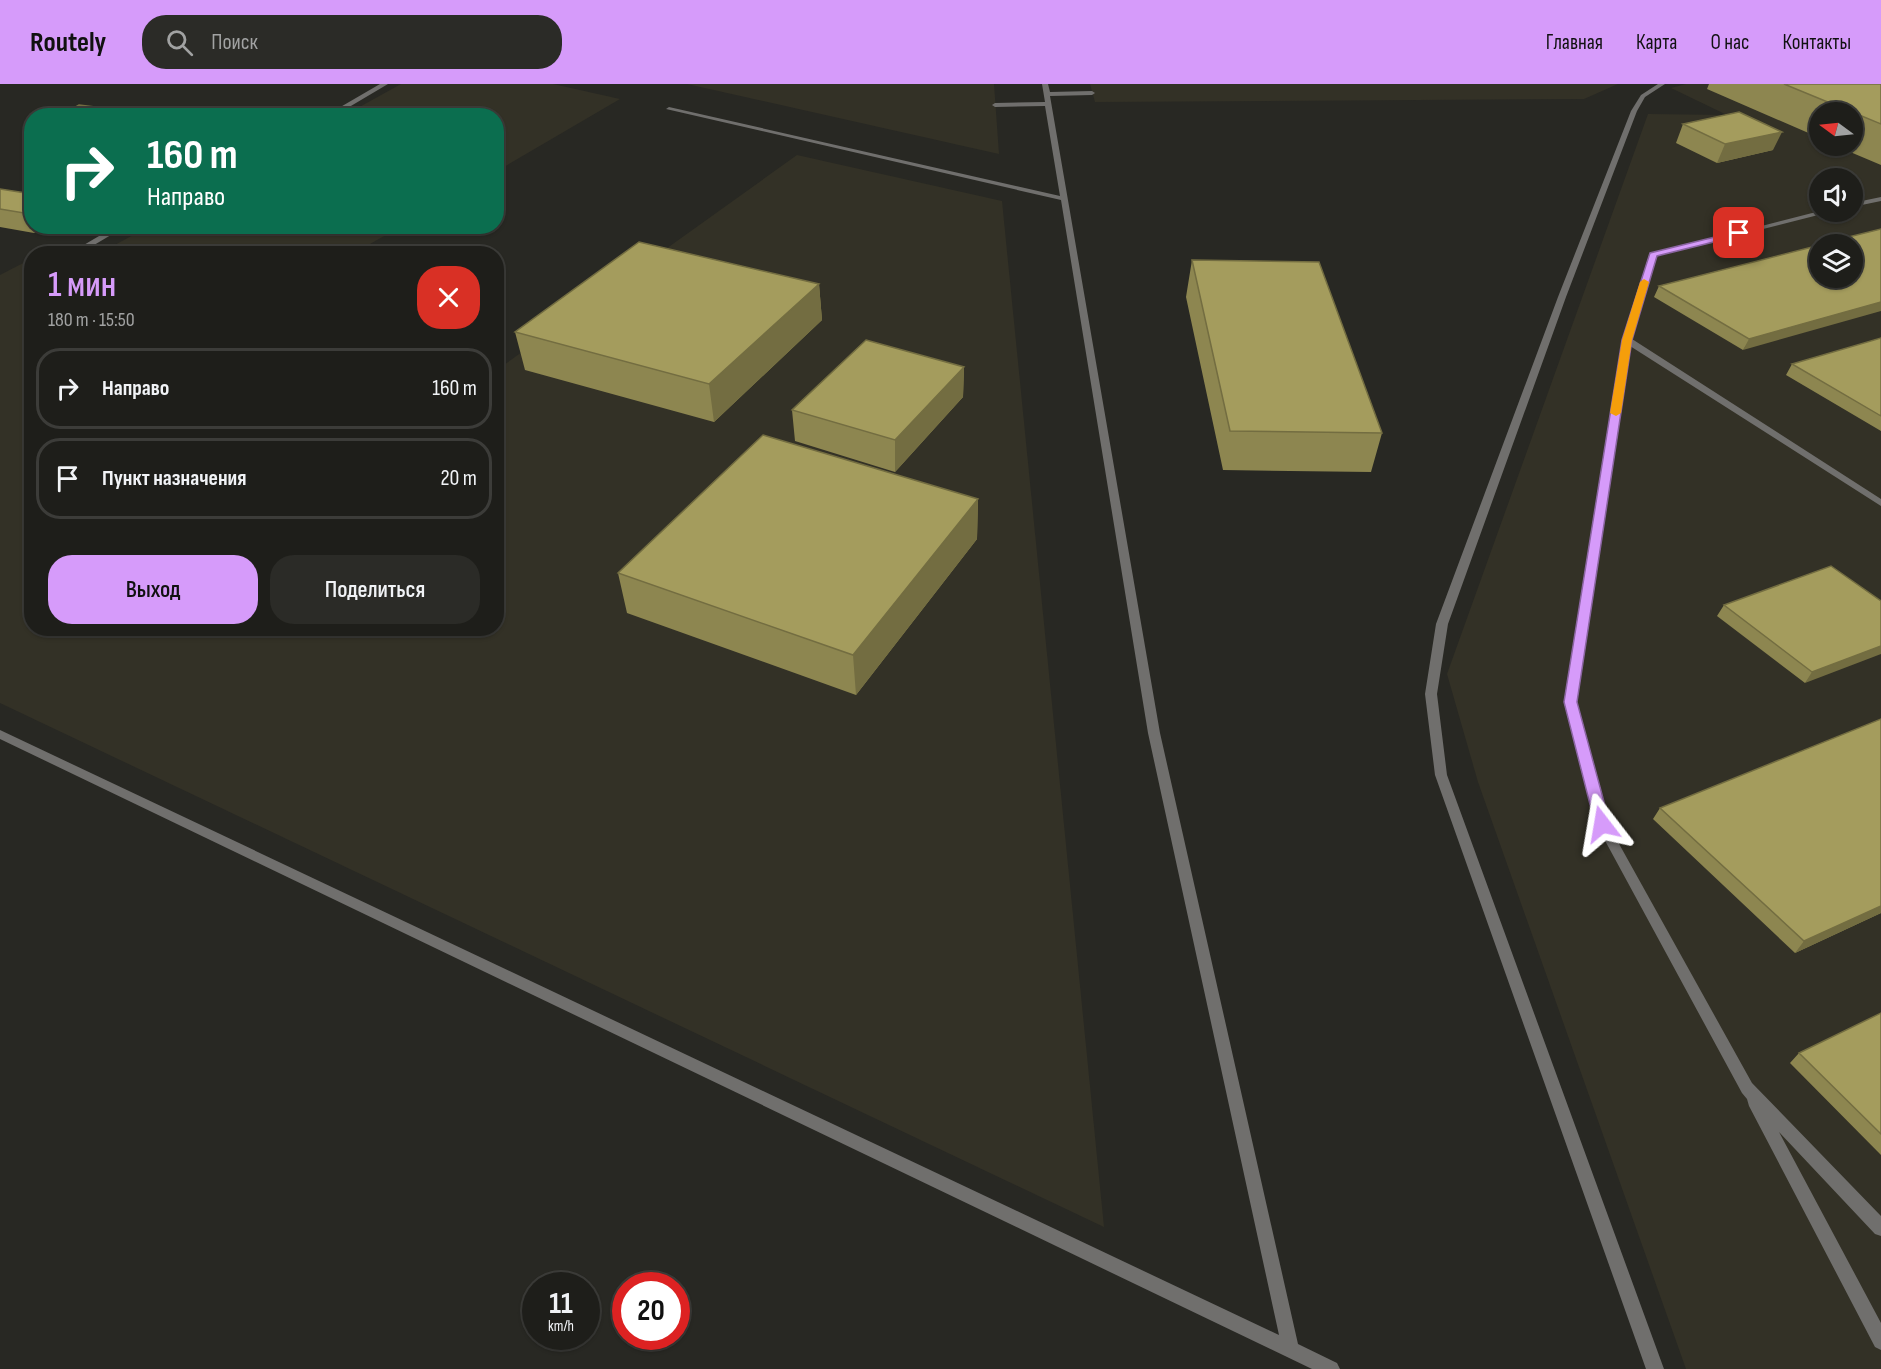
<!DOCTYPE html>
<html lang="ru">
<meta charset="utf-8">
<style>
:root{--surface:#1e1e1a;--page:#2b2b27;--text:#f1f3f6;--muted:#a1a2a2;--line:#3c3c39;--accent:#d69bfa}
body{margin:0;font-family:"Sofia Sans Condensed",sans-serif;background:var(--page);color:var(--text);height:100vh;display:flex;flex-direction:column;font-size:22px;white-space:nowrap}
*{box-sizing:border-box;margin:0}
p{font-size:20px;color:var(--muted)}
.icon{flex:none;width:33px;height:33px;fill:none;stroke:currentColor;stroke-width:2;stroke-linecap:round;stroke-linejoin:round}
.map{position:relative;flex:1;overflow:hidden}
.sheet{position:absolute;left:24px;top:162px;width:480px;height:390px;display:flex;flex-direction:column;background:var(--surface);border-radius:24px;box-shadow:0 2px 4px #0004,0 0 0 2px var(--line)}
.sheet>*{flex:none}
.hud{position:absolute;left:24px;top:24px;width:480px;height:126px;border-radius:24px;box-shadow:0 2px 4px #0004,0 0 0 2px var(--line);background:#0b6e4f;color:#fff;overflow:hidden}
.needle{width:39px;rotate:285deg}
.tools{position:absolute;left:1809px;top:18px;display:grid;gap:12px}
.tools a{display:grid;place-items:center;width:54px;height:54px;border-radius:50%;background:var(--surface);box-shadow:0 2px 4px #0004,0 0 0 2px var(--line);font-size:30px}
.speed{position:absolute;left:522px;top:1188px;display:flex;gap:12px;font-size:30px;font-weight:700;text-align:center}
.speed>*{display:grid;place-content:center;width:78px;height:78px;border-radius:50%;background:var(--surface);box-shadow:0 2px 4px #0004,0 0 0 2px var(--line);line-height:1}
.speed small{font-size:15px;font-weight:400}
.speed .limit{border:9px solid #d22;background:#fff;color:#111}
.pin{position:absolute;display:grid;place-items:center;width:51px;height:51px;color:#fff;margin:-26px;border-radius:12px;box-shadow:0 3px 9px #0006}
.me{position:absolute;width:66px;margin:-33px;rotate:346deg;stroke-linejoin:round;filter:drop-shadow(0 0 4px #0008)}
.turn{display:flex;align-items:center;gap:21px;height:126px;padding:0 24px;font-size:27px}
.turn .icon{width:78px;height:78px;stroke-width:2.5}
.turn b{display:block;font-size:42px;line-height:51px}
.round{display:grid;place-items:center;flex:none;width:63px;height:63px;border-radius:24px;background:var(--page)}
.head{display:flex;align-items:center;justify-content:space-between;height:102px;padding:0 24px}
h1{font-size:36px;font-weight:600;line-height:45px;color:var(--accent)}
.button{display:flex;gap:12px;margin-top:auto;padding:12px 24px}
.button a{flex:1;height:69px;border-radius:24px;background:var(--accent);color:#111;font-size:24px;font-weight:600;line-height:69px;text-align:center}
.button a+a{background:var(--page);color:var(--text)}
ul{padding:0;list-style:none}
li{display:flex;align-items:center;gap:18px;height:81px;margin:0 12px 9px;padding:0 12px;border:3px solid var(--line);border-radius:24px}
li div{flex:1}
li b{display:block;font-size:22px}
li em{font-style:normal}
header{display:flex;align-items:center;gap:36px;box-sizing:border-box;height:84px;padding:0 30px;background:var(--accent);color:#111}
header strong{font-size:28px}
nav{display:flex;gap:33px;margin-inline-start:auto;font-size:21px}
.search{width:420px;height:54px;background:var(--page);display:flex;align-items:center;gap:15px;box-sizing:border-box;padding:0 21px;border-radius:24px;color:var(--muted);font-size:22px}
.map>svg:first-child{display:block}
.built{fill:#333126;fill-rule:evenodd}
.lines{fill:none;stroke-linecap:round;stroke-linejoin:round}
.lane{fill:#706f6d;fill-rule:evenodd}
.street{fill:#706f6d;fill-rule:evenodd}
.wall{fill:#8d8650}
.shaded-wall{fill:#736d41}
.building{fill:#a49c5d;stroke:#736d41;stroke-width:1.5}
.route{fill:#d69bfa;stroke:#8b65a2;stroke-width:1.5}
.slow{fill:#f59e0b}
</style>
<header>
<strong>Routely</strong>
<div class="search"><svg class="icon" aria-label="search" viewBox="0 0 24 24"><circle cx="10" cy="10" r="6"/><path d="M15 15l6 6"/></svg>Поиск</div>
<nav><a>Главная</a><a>Карта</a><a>О нас</a><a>Контакты</a></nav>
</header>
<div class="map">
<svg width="1881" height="1285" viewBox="0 0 1881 1285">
<rect width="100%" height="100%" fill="#282823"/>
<path class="built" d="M401 0H553L620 15 497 87 496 32 345 31Z
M687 0H994L999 70Z
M1090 0H1618L1584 15 1095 18Z
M1686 0H1881V1285H1686L1478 698 1447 590 1648 30 1727 31 1671 4ZM1820 28H1852V62H1820ZM1820 94H1852V128H1820ZM1820 160H1852V194H1820Z
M797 71 1002 117 1104 1143 0 619V191L31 175 32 544H496L497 286Z
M148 143V142L400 143 354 169H100Z"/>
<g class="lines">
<path class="lane" d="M1042 0H1048L1050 8 1092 7 1095 9 1092 11 1050 12 1160 649 1298 1260 1337 1279 1340 1285H1312L0 655V646L1279 1251 1148 649 1061 116 666 25 669 23 1060 112 1045 22 995 23 992 21 995 19 1045 18Z
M1881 113V117L1852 123V119Z
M1820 127 1830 128 1656 172 1632 255 1881 415V422L1630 262 1577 618 1608 740 1752 999 1881 1132V1152L1875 1150 1779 1048 1881 1239V1266L1875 1263 1749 1022 1747 1015 1742 1009 1596 740 1565 618 1623 256 1649 171Z"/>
<path class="street" d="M380 0H388L334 32H325Z
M1658 0H1665L1645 13 1637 27 1566 213 1448 540 1437 610 1447 691 1664 1285H1646L1435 691 1425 610 1436 540 1558 213 1631 27 1641 11Z
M116 142H126L84 167 77 165Z"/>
</g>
<path class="wall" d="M1709 0H1881V81L1836 62H1852V28H1820V54L1707 5Z
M1683 40 1773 66 1717 79 1676 59Z
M0 105 32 110V142H45L34 149 0 143Z
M1820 161 1743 266 1654 213 1659 202Z
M1192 176 1382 349 1371 388 1223 386 1186 213Z
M819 200 822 236 714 338 525 286 515 248Z
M1881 254V347L1786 291 1792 280Z
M964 283 963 313 895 388 795 357 792 326Z
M978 415 977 455 856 611 627 529 618 489Z
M1881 517 1805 599 1717 532 1724 521Z
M1660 724 1881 829 1795 869 1653 735Z
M1881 929V1071L1790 979 1799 969Z"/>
<path class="shaded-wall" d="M95 23 99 32H79Z
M1782 48 1773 66 1717 79 1725 60Z
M32 125V142H45L34 149 24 129Z
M819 200 822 236 714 338 709 300Z
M1881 218V227L1743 266 1749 255Z
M964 283 963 313 895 388V356Z
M978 415 977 455 856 611 853 571Z
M1881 562V570L1805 599 1812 588Z
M1881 822V829L1795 869 1804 857Z"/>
<path class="building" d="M1784 0H1881V40L1852 28Z
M79 21 95 23 79 32H59Z
M1739 28 1782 48 1725 60 1683 40Z
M0 105 32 110V125L24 129 0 125Z
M1881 145V218L1749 255 1659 202 1820 161V194H1852V160H1820Z
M639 158 819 200 709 300 515 248Z
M1192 176 1319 178 1382 349 1230 347Z
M1881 254V332L1792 280Z
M866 256 964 283 895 356 792 326Z
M763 351 978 415 853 571 618 489Z
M1831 482 1881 517V562L1812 588 1724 521Z
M1881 635V822L1804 857 1660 724Z
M1881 929V1050L1799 969Z"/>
<path class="route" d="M1739 147 1744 149 1742 151 1657 172 1632 256 1577 618 1610 740 1607 744H1597L1595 740 1564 618 1622 256 1650 169Z"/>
<path class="slow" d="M1644 195 1649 198 1632 256 1621 329 1616 332 1610 329 1622 256 1640 198Z"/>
</svg>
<div class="tools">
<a><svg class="needle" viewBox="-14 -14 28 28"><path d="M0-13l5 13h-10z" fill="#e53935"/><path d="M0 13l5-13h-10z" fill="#a1a2a2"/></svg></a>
<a><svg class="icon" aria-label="sound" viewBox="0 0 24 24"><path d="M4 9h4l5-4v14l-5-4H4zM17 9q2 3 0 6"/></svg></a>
<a><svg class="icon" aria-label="layers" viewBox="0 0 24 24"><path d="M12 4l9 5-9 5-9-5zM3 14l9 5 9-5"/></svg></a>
</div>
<div class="speed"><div>11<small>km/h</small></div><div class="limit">20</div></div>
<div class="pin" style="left:1739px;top:149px;background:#d93025"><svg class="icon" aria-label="arrive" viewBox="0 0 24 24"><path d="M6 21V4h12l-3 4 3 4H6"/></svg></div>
<svg class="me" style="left:1602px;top:740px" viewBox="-20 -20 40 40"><path d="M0-17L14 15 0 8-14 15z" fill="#d69bfa" stroke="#fff" stroke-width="4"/></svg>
<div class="hud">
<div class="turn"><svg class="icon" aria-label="right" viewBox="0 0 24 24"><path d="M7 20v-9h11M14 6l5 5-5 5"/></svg><div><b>160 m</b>Направо</div></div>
</div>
<section class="sheet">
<div class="head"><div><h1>1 мин</h1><p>180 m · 15:50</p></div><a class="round" style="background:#d93025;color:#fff"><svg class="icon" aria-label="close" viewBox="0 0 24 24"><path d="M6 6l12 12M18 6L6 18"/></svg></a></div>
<ul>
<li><svg class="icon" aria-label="right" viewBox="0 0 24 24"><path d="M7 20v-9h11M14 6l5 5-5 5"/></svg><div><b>Направо</b></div><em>160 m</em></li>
<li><svg class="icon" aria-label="arrive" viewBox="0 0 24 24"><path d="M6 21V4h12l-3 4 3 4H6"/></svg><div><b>Пункт назначения</b></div><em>20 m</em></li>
</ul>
<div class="button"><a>Выход</a><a>Поделиться</a></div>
</section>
</div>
